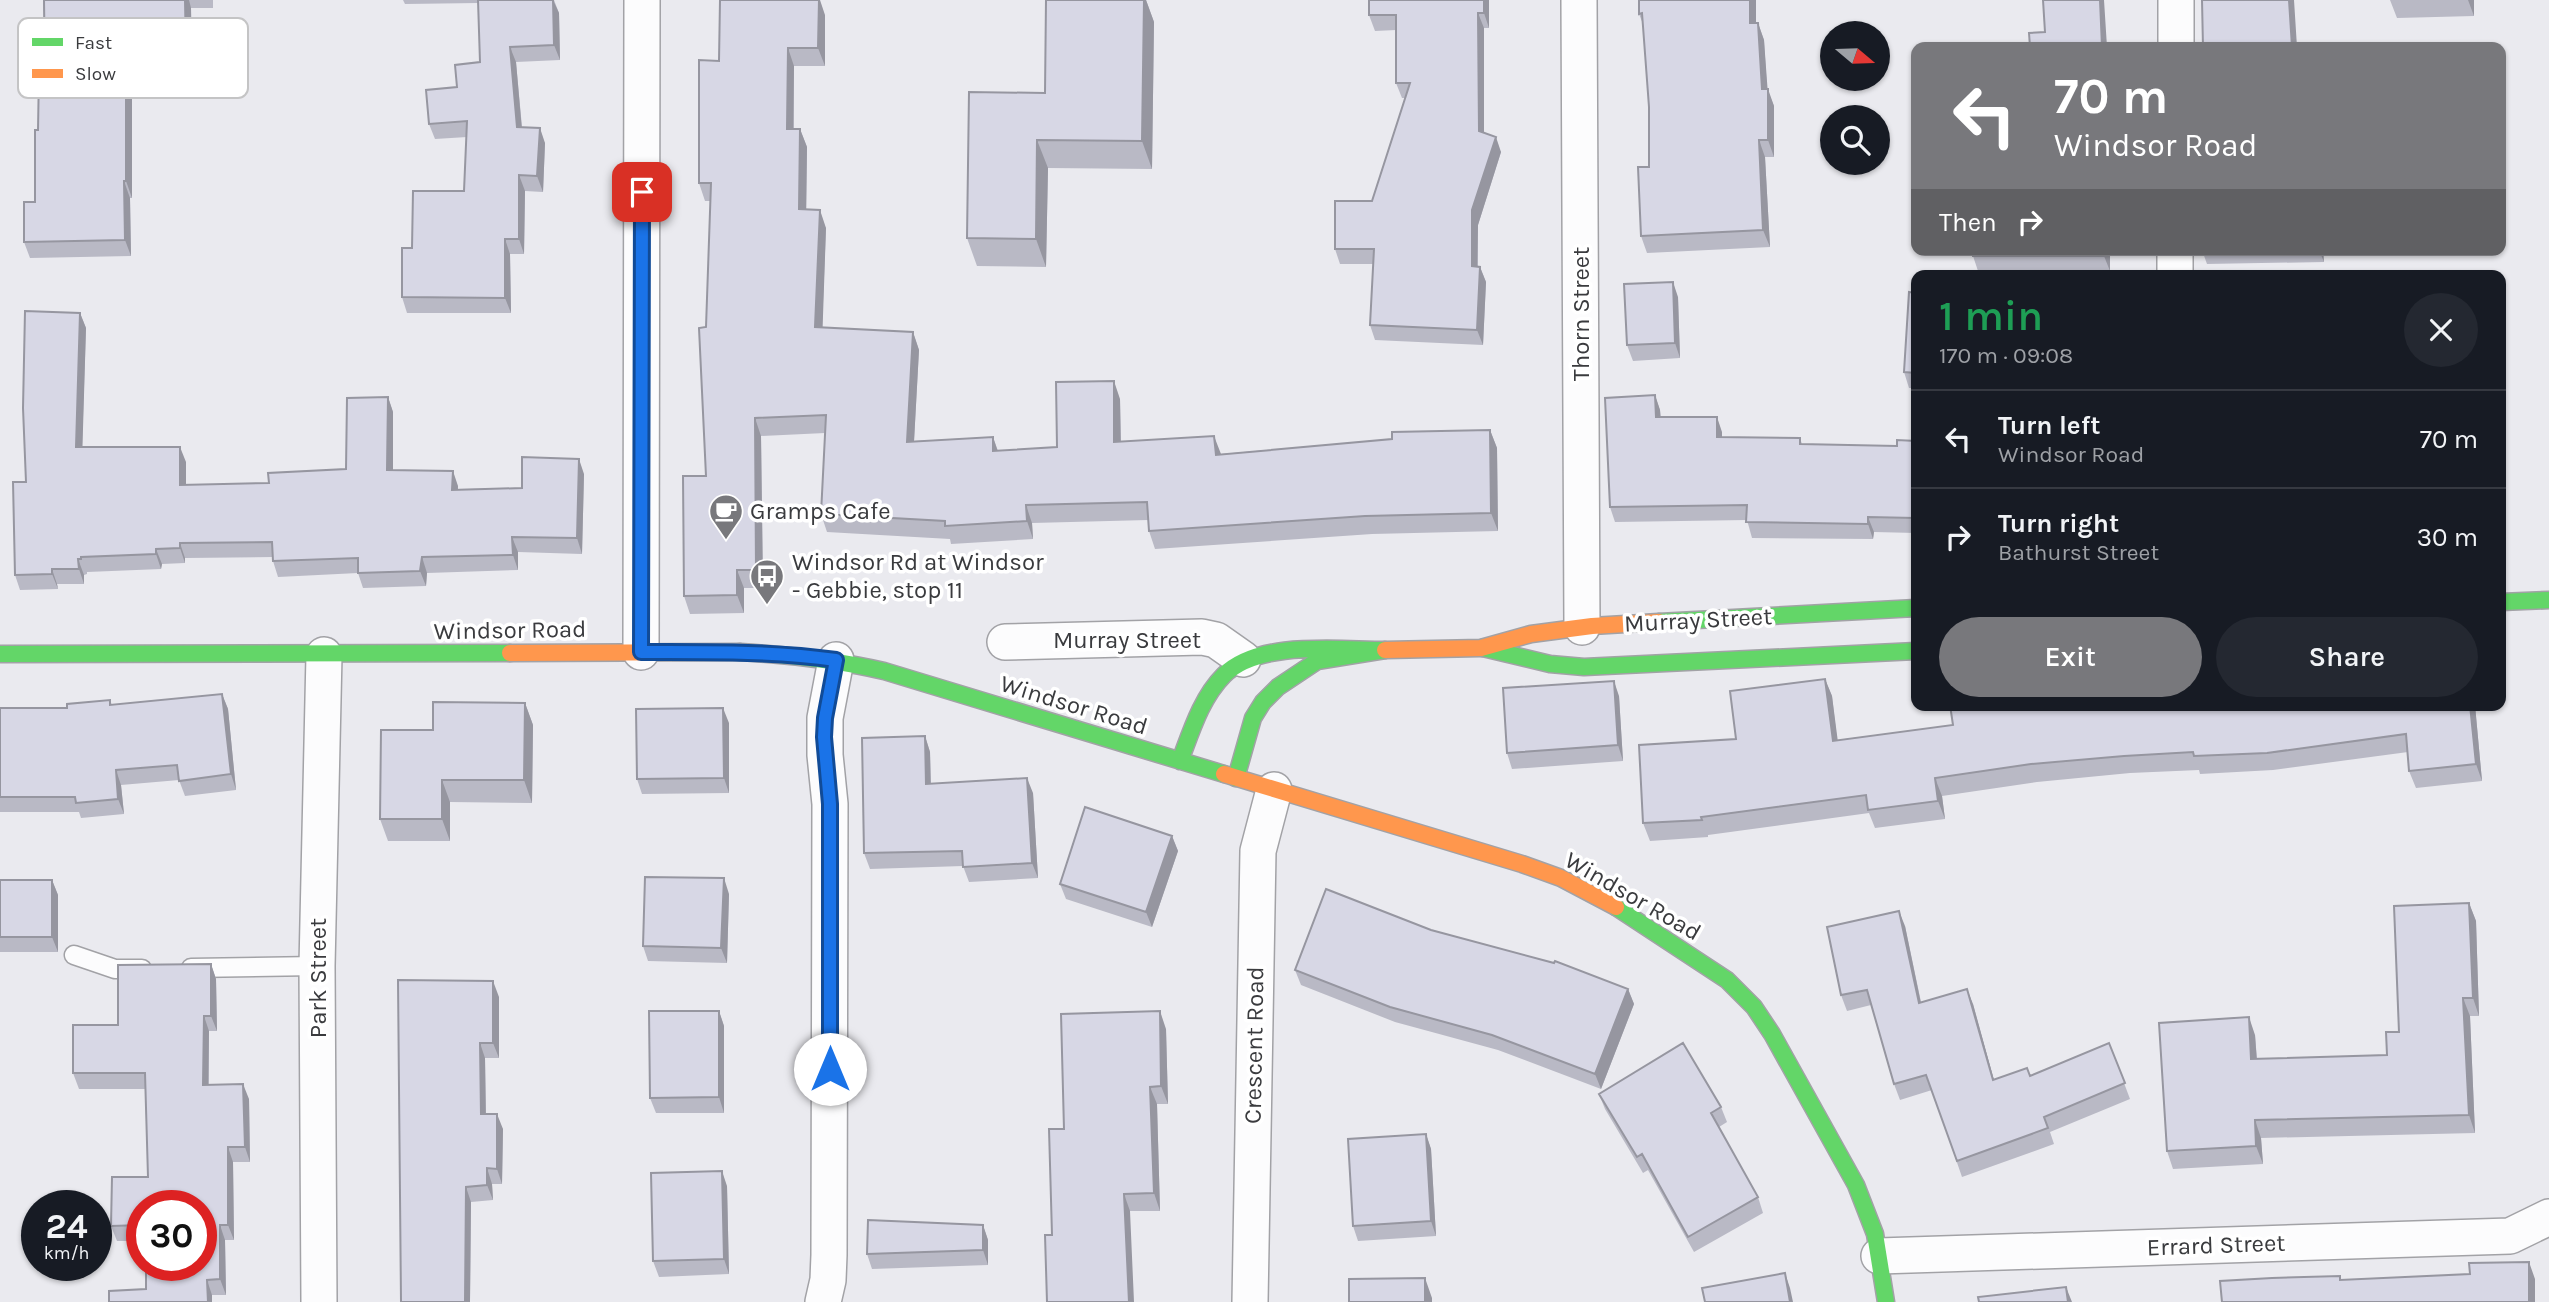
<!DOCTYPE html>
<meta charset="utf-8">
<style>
:root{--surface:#171b24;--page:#242831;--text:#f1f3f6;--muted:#9ea1a6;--line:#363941;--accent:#78787c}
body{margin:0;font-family:Karla,sans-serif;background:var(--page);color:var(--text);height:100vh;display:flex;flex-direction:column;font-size:26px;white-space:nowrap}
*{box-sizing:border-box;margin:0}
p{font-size:23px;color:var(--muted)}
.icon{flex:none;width:38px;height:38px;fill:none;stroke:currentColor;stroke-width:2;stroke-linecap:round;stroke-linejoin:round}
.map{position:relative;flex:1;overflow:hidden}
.drawer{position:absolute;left:1911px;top:270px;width:595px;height:441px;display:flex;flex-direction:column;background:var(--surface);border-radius:14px;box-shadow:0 2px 5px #0004}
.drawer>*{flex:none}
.top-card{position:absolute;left:1911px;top:42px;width:595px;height:214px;border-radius:14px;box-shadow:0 2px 5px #0004;background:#78787c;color:#fff;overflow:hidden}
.needle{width:46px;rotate:109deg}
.tools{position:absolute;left:1820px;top:21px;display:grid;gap:14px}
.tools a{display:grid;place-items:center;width:70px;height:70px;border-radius:50%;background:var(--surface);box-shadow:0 2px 5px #0004;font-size:35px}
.speed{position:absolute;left:21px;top:1190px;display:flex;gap:14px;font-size:35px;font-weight:700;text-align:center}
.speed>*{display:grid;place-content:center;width:91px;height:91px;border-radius:50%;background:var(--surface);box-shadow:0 2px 5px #0004;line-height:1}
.speed small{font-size:18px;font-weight:400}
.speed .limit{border:10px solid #d22;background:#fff;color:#111}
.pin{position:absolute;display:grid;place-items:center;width:60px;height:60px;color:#fff;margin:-30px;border-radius:14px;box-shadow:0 4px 10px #0006}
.me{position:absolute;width:77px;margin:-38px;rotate:0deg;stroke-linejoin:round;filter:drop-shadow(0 0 5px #0008)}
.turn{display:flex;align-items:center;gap:24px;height:147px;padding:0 28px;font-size:32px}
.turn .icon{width:91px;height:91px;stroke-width:2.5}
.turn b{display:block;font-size:49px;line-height:60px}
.then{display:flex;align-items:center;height:66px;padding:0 28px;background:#0003;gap:14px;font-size:26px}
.round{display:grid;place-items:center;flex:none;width:74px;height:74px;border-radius:37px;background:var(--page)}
.headline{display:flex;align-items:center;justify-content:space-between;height:119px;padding:0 28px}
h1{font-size:42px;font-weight:600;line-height:52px;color:#1e9e55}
.cta{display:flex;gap:14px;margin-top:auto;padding:14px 28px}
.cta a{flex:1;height:80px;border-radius:42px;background:var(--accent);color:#fff;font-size:28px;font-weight:600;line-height:80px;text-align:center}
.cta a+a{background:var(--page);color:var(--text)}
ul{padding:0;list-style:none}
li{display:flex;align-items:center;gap:21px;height:98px;padding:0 28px;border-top:2px solid var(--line)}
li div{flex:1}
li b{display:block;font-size:26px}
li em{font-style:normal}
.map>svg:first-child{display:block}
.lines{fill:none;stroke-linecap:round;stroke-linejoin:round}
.lane-casing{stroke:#a2a2a6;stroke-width:21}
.street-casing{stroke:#a2a2a6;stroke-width:38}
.fast-casing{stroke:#a2a2a6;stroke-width:19}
.slow-casing{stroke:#a2a2a6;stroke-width:19}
.lane{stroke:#fcfcfd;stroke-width:18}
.street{stroke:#fcfcfd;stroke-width:35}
.fast{stroke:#63d668;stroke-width:16}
.slow{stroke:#ff974d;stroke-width:16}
.wall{fill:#b9b9c5}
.shaded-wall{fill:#9696a0}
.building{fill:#d7d7e5;stroke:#9696a0;stroke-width:2}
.route-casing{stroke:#114b97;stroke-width:18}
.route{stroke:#1a73e8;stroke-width:12}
.labels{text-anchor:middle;stroke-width:7;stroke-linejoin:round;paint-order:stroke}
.street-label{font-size:24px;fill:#3a3b3e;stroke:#fff}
.poi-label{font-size:24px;fill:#3a3b3e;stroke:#fff;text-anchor:start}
.key{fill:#fff;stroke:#c4c4c5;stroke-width:2}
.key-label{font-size:19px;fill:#3a3b3e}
</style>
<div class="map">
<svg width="2549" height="1302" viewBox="0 0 2549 1302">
<rect width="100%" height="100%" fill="#eaeaef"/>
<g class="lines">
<g class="lane-casing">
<path id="lane" d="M74 955 115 969H142
M191 968 317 966"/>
</g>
<g class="street-casing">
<path id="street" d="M1579 0 1582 627
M2176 47V0
M2175 275V250
M1005 642 1202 637 1216 640 1243 659
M641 652 642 0
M1879 1256 2510 1236 2549 1217
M319 1302 317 966 324 655
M823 1302 828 1280 829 1255 830 804 825 755V718L836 660
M1250 1302 1258 851 1274 790"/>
</g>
<g class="fast-casing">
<path id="fast" d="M2501 602 2549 600
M1659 622 1916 608
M1483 648 1550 664 1584 667 1916 651
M740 652C789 655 836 660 884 671L1224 774
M0 654 510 653
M1180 761C1191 732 1201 698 1224 675 1259 640 1338 650 1385 650L1317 661 1278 687 1263 702 1253 718 1236 778
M1616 907 1727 980 1754 1007 1772 1034 1856 1185 1875 1234 1886 1302"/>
</g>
<g class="slow-casing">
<path id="slow" d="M1385 650 1481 648 1531 634 1592 626 1659 622
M510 653 740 652
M1224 774 1522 864 1561 878 1616 907"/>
</g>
<use href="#lane" class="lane"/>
<use href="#street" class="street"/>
<use href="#fast" class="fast"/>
<use href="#slow" class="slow"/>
</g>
<path class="wall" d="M43 0H213V8H191L192 69 132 71V198H130L131 256 30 258 24 242 35 202 38 130 45 71Z
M403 0H554L559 13 560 60 516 62 522 127 545 143 543 192 525 191 524 254H510L511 313H407L402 297 412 248 464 191 467 137 435 139 429 124 457 87 480 62 478 3 405 4Z
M1144 0H1146L1154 22 1152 169 1048 168 1046 267 977 266 967 238 1045 93Z
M1489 0V28H1484V133L1501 152 1478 225V267H1480L1486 282 1483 345 1375 340 1370 325 1373 264H1340L1335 249 1372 201 1405 98H1402L1396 83V30L1375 31 1369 15Z
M1639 0H1756V23H1758L1764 40 1767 89 1774 106V157H1765L1770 247 1647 253 1641 236 1649 167V107L1643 24 1639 14Z
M2390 0H2474V16L2397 18Z
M825 15V66H794V129H800L807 147 806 209 826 228 822 328 913 332 919 350 914 441 993 437 998 451 1057 447 1120 399 1121 442 1221 454 1490 430 1497 448 1498 531 1372 534 1155 549 1149 531 1148 520 1032 523 1033 539 951 544 950 539 827 532 821 514 825 433 761 436 763 588H744V613L690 614 684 596 706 476V327L711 201H705L699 183 719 61Z
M2110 250V271H1978L1973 256Z
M2202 250H2323L2324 262 2207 264Z
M1916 293V388H1909L1904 372Z
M1678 297 1680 358 1633 361 1627 345Z
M80 313 86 328 82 447 186 462V485L269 483 346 469 388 397 393 412V470L458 486V489L522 488 584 474 582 554 518 552V570L427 573 426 586 363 588 358 573 278 577 273 561V557L185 558V563L162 564 161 569 87 572V574L84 575V584H57L58 589 20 590 15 575 26 482Z
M1655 395 1660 410 1661 417 1722 432V438H1800L1802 444 1897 446 1916 441V533L1874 532 1873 539 1752 538 1747 520 1615 522 1610 507Z
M1825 679 1832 696 1837 740 1953 725 1950 705H2475L2482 781 2416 788 2409 771 2408 752 2273 770 2200 774 2199 770 2130 773 2037 782 1942 796 1945 819 1875 828 1869 813 1708 835V837L1650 841 1643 823 1736 739Z
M222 694 228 709 236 790 185 796 179 780 121 785 124 814 81 818 79 812H0V708H67L110 700 112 705Z
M1619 696 1623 761 1512 769 1507 753Z
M525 703 533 725 532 803 450 802V841H388L380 819 433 730Z
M729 723V793L642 794 637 779Z
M925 736 930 752 931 783 1033 793 1038 878 969 882 963 866 870 869 864 853Z
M1172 836 1178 851 1152 927 1066 899 1060 884Z
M0 880H52L58 895V952H0Z
M729 894 727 963 648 961 643 946Z
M2469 903 2476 921 2479 1016H2470L2475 1133 2261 1138 2263 1164 2173 1169 2167 1151 2255 1035 2257 1059 2387 1055Z
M1905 926 1921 1002 1973 1004 1994 1080 2030 1076 2109 1043 2130 1099 2050 1132 2054 1144 1962 1177 1932 1090 1900 1100 1894 1084 1871 1005 1847 1011 1841 995Z
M1431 930 1554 963 1628 989 1634 1004 1601 1089 1498 1050 1395 1022 1301 985 1295 970Z
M211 964 216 979 217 1031H209V1085L249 1099 250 1162H233L234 1240H225L226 1295H212V1302H109L146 1289 201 1265 142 1206V1241H117L111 1226 148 1177 145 1089H79L73 1073 118 1025Z
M398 980 499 997V1058H485L486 1114 503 1129 502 1184H492L493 1200 471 1202 470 1302Z
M719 1011 724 1026V1113H656L650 1098Z
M1166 1029 1168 1104H1157L1160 1211H1130L1052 1235 1064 1129Z
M1599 1094 1721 1107 1727 1122 1719 1127 1758 1197 1763 1213 1694 1252 1648 1170 1643 1173 1605 1109Z
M1426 1134 1431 1149 1436 1236 1358 1241 1353 1226Z
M727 1186 729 1274 659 1277 653 1261Z
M983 1225 988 1240V1265L872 1269 867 1254Z"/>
<path class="shaded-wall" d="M185 0H189L191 8 192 69 186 53Z
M553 0 559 13 560 60 554 45Z
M819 0H820L825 15V66L818 48Z
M1144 0H1146L1154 22 1152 169 1142 141Z
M1484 0H1489V28L1484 13Z
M1750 0H1756V40L1750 23Z
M2100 0H2104L2107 47H2102Z
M2289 0H2294L2297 47H2292Z
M2468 0H2474V16Z
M1478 13 1484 28V147L1479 131Z
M1758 23 1764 40 1768 95V89L1774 106V157L1768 140 1762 89Z
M510 47 516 62 523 142 517 127Z
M788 48 794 66 793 147 787 129Z
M126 54 132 71V198L126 181Z
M540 128 545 143 543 192 537 176Z
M800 129 807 147 806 227 799 209Z
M1496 137 1501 152 1478 225 1477 282 1472 266V210Z
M1037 140 1048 168 1046 267 1036 239Z
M1759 140 1765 157 1770 247 1763 230Z
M519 175 525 191 524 254 519 239Z
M124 181 130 198 131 256 125 240Z
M820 210 826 228 822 345 815 327Z
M505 239 510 254 511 313 505 298Z
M2104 250H2110V271L2104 256Z
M2319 250H2323L2324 262Z
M1480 267 1486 282 1483 345 1477 330Z
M1673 282 1678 297 1680 358 1675 343Z
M80 313 86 328 82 462 76 447Z
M913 332 919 350 913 460 907 442Z
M1114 381 1120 399 1121 460 1114 442Z
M1655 395 1660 410 1661 432 1656 417Z
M388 397 393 412V485L387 470Z
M1717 417 1722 432V453L1717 437Z
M755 418 761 436 763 588 756 570Z
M1490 430 1497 448 1498 531 1491 513Z
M1214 436 1221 454 1222 473 1216 455Z
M993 437 999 455 993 451Z
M180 447 186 462V501L180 485Z
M579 459 584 474 582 554 577 538Z
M453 471 458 486 457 505 452 490Z
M1026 505 1032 523 1033 539 1027 521Z
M1868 517 1874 532 1873 539 1868 524Z
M512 537 518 552V570L513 555Z
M180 543 185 558V563L180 548Z
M156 549 162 564 161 569 156 554Z
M422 557 427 573 426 586 420 571Z
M78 559 84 575V584L79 569Z
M52 569 57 584 58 589 52 574Z
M737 570 744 588V613L737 595Z
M1825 679 1832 696 1840 758 1833 741Z
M1614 681 1619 696 1623 761 1618 745Z
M222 694 228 709 236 790 231 774Z
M525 703 533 725 532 803 524 780Z
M2470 705H2475L2482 781 2476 764Z
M723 708 729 723V793L724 778Z
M925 736 930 752 931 799 926 784Z
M116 770 121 785 124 814 118 799Z
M1027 778 1033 793 1038 878 1032 863Z
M1935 778 1942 796 1945 819 1938 801Z
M442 780 450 802V841L442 819Z
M1172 836 1178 851 1152 927 1146 912Z
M724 878 729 894 727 963 721 948Z
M52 880 58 895V952L52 937Z
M2469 903 2476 921 2479 1016 2473 998Z
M1899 911 1905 926 1924 1018 1919 1003Z
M211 964 216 979 217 1031 211 1016Z
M493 981 499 997V1058L493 1043Z
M1628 989 1634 1004 1601 1089 1595 1074Z
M1967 989 1973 1004 1998 1095 1993 1080Z
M2463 998 2470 1016 2475 1133 2469 1115Z
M719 1011 724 1026V1113L719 1097Z
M1160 1011 1166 1029 1168 1104 1161 1086Z
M204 1016 209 1031 208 1100 203 1085Z
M2249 1017 2255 1035 2258 1077 2251 1059Z
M480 1043 485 1058 486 1129 481 1114Z
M243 1084 249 1099 250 1162 245 1147Z
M1150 1087 1157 1104 1160 1211 1154 1193Z
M497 1114 503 1129 502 1184 497 1169Z
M2255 1120 2261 1138 2263 1164 2256 1146Z
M1426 1134 1431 1149 1436 1236 1431 1221Z
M228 1147 233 1162 234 1240 228 1225Z
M487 1168 492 1184 493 1200 487 1185Z
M722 1171 727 1186 729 1274 724 1259Z
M466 1187 471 1202 470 1302H465Z
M1124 1194 1130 1211 1134 1302H1129Z
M220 1225 225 1240 226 1295 220 1279Z
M983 1225 988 1240V1265L983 1250Z
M2529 1262 2535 1279V1302H2529Z
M1785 1273 1790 1288 1793 1302H1790Z
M1425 1278 1432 1298V1302H1425Z
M207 1280 212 1295V1302H208Z
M2066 1287 2072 1302H2068Z"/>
<path class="building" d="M44 0H185L186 53 126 54V181H124L125 240 24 242V202H35V130H38L39 71H45Z
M478 0H553L554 45 510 47 517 127 540 128 537 176 519 175V239H505V298L402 297V248H412L413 191H464L467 121 429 124 426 90 457 87 455 65 480 62Z
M720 0H819L818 48H788L787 129H800L799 209 820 210 815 327 913 332 907 442 993 437V451L1057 447 1056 382 1114 381V442L1214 436 1216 455 1392 439V432L1490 430 1491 513 1365 516 1149 531 1147 502 1026 505 1027 521 945 526V521L821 514 826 415 755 418 756 570H737V595L684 596 683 476H706L699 328 706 327 711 183H699V60L719 61Z
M1046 0H1144L1142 141 1037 140 1036 239 967 238 969 92 1045 93Z
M1369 0H1484V13H1478L1479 131 1496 137 1472 210V266L1480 267 1477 330 1370 325 1374 249H1335V201H1372L1410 83H1396V15H1369Z
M1639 0H1750V23H1758L1762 89H1768V140H1759L1763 230 1641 236 1638 167H1649V107L1642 13 1639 14Z
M2043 0H2100L2102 47H2030L2029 33 2045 32Z
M2202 0H2289L2292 47H2203Z
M1973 250H2104V256H1973Z
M1673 282 1675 343 1627 345 1624 284Z
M1909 292 1916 293V373L1904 372Z
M25 311 80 313 76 447H180V485L269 483 268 473 346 469 347 398 388 397 387 470 453 471 452 490 522 488V457L579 459 577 538 512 537 513 555 422 557 420 571 358 573V558L273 561 272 542 180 543V548L156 549V554L81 557V559H78L79 569H52V574L15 575 13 482H26L23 408Z
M1655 395 1656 417H1717V437L1800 438V444L1897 446V440L1916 441V518L1868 517V524L1746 522 1747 505 1610 507 1605 398Z
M1825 679 1833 741 1953 725 1950 705H2470L2476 764 2409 771 2406 734 2267 753 2194 756 2193 752 2124 756 2031 764 1935 778 1938 801 1868 810 1866 795 1701 817 1702 820 1643 823 1639 745 1736 739 1730 691Z
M1614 681 1618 745 1507 753 1503 688Z
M222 694 231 774 179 781 177 765 116 770 118 799 76 803 75 797H0V708H67V704L110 700V705Z
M433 702 525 703 524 780H442V819H380L381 730H433Z
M723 708 724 778 637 779 636 709Z
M925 736 926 784 1027 778 1032 863 963 867 962 851 864 853 862 738Z
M1085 807 1172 836 1146 912 1060 884Z
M645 877 724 878 721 948 643 946Z
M0 880H52V937H0Z
M1326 889 1431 930 1554 963 1555 961 1628 989 1595 1074 1492 1035 1390 1007 1295 970Z
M2469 903 2473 998H2463L2469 1115 2255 1120 2256 1146 2167 1151 2159 1023 2249 1017 2251 1059 2387 1055 2386 1032H2399L2394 906Z
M1899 911 1919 1003 1967 989 1993 1080 2027 1068 2030 1076 2109 1043 2125 1083 2044 1117 2048 1128 1957 1161 1926 1075 1894 1084 1867 990 1841 995 1827 927Z
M211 964V1016H204L203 1085 243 1084 245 1147H228V1225H220V1279L207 1280 208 1302H109V1291L146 1289V1265H201V1206H142V1225L111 1226 112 1177H148L145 1073H73V1025H118V965Z
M398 980 493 981V1043H480L481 1114H497V1169L487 1168V1185L466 1187 465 1302H401Z
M649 1011H719V1097L650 1098Z
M1160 1011 1161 1086 1150 1087 1154 1193 1124 1194 1129 1302H1047L1045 1235H1052L1049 1129H1064L1061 1014Z
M1683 1043 1721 1107 1711 1113 1758 1197 1688 1237 1642 1154 1637 1157 1599 1094Z
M1426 1134 1431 1221 1353 1226 1348 1139Z
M722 1171 724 1259 653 1261 651 1173Z
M868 1220 983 1225V1250L867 1254Z
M2529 1262V1302H2222L2220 1281 2272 1278 2340 1276V1280L2470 1274 2469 1263Z
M1785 1273 1790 1302H1705L1702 1288Z
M1425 1278V1302H1349V1279Z
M2066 1287 2068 1302H1979L1978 1297Z"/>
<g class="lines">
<g class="route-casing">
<path id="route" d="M642 192 641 652C707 652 771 651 836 660L825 718 824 737 830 804V1069"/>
</g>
<use href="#route" class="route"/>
</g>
<defs>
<g id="cafe-pin" transform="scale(1.75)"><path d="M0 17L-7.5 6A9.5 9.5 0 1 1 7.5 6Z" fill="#78787c" stroke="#fff"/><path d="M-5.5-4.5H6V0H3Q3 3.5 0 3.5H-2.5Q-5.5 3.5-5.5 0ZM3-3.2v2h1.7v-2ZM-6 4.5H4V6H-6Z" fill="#fff"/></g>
<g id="bus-pin" transform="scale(1.75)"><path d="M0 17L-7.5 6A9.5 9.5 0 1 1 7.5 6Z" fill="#78787c" stroke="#fff"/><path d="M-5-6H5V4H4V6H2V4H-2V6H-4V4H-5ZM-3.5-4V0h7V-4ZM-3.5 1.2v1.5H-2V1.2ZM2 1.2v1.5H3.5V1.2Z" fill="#fff"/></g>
</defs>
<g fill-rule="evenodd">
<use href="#cafe-pin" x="726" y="511"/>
<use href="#bus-pin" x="767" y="576"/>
</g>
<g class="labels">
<g class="street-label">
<text transform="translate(1581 314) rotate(-90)" y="8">Thorn Street</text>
<text transform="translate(1698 620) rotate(-3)" y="8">Murray Street</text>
<text transform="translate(510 630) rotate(-1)" y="8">Windsor Road</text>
<text x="1127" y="648">Murray Street</text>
<text transform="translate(1074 705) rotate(17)" y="8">Windsor Road</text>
<text transform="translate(1633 896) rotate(30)" y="8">Windsor Road</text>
<text transform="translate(318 978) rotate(-90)" y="8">Park Street</text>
<text transform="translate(1254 1045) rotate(-89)" y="8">Crescent Road</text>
<text transform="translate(2216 1245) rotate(-2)" y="8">Errard Street</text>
</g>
<g class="poi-label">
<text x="750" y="519">Gramps Cafe</text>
<text x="792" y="570">Windsor Rd at Windsor<tspan x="792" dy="28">- Gebbie, stop 11</tspan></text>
</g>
</g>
<rect x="18" y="18" width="230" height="80" rx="10" class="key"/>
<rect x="32" y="38" width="31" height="8" fill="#63d668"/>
<rect x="32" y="69" width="31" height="9" fill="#ff974d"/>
<g class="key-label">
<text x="75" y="49">Fast</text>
<text x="75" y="80">Slow</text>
</g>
</svg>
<div class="tools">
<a><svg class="needle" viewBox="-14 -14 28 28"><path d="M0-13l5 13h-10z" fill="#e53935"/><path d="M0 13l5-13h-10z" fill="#9ea1a6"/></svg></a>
<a><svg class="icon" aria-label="search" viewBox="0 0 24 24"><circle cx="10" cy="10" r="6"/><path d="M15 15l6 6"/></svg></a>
</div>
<div class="speed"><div>24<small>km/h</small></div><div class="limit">30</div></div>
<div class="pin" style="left:642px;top:192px;background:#d93025"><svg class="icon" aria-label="arrive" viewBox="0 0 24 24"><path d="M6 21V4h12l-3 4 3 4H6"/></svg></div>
<svg class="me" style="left:830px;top:1069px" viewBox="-20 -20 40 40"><circle r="19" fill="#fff"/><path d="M0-13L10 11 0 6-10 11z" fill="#1a73e8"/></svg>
<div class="top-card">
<div class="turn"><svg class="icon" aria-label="left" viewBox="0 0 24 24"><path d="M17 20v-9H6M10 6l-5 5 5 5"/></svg><div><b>70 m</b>Windsor Road</div></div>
<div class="then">Then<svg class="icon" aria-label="right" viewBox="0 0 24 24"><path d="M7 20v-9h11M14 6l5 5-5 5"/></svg></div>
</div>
<section class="drawer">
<div class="headline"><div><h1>1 min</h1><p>170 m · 09:08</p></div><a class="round"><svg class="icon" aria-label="close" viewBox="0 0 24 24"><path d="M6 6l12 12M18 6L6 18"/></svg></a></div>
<ul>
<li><svg class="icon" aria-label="left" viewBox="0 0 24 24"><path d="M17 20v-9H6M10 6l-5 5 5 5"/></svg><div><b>Turn left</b><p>Windsor Road</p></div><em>70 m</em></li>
<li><svg class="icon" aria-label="right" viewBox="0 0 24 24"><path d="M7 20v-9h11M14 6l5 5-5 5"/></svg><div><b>Turn right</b><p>Bathurst Street</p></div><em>30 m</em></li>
</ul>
<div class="cta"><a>Exit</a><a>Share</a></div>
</section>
</div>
